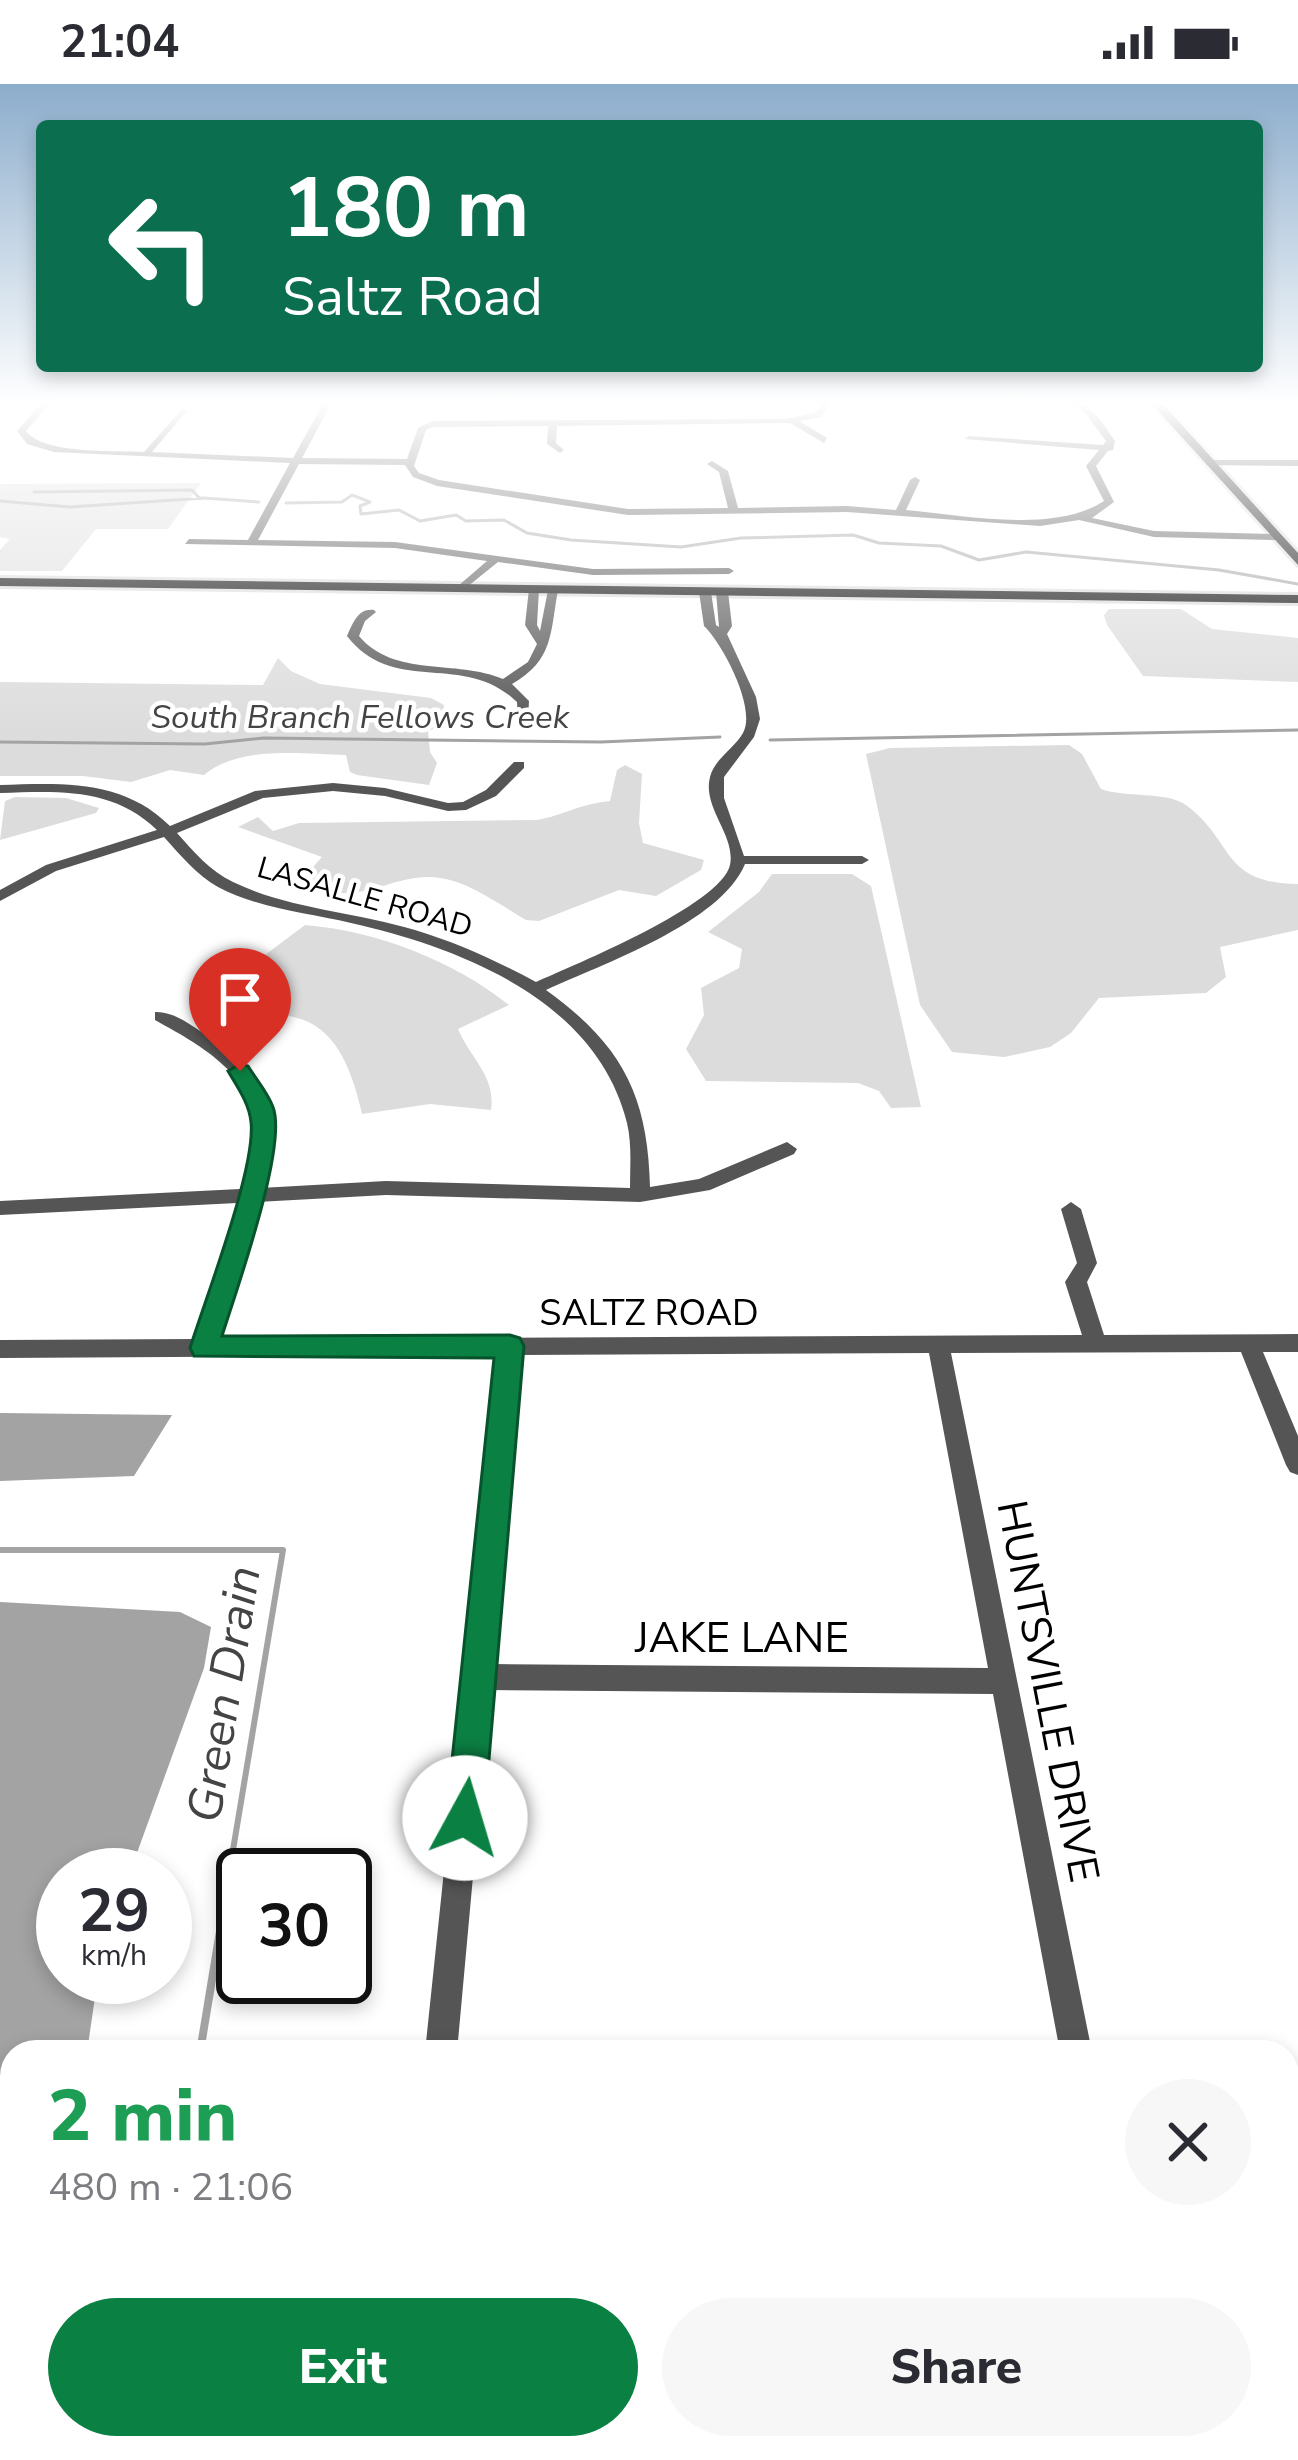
<!DOCTYPE html>
<meta charset="utf-8">
<style>
:root{--surface:#fff;--page:#f7f7f7;--text:#2b2b33;--muted:#7c7c81;--accent:#0b8043}
body{margin:0;font-family:"Nunito Sans",sans-serif;background:var(--page);color:var(--text);height:100vh;display:flex;flex-direction:column;font-size:45px;white-space:nowrap}
*{box-sizing:border-box;margin:0}
p{font-size:39px;color:var(--muted)}
.icon{flex:none;width:66px;height:66px;fill:none;stroke:currentColor;stroke-width:2;stroke-linecap:round;stroke-linejoin:round}
.map{position:relative;flex:1;overflow:hidden}
.drawer{position:absolute;left:0px;top:1956px;width:1299px;height:420px;display:flex;flex-direction:column;background:var(--surface);border-radius:36px 36px 0 0;box-shadow:0 6px 18px #0003}
.drawer>*{flex:none}
.hud{position:absolute;left:36px;top:36px;width:1227px;height:252px;border-radius:12px;box-shadow:0 6px 18px #0003;background:#0b6e4f;color:#fff;overflow:hidden}
.speed{position:absolute;left:36px;top:1764px;display:flex;gap:24px;font-size:60px;font-weight:700;text-align:center}
.speed>*{display:grid;place-content:center;width:156px;height:156px;border-radius:50%;background:var(--surface);box-shadow:0 6px 18px #0003;line-height:1}
.speed small{font-size:30px;font-weight:400}
.speed .limit{border:6px solid #111;border-radius:18px;background:#fff;color:#111}
.pin{position:absolute;display:grid;place-items:center;width:102px;height:102px;color:#fff;margin:-123px -51px;border-radius:50% 50% 50% 0;rotate:-45deg;box-shadow:0 0 12px #0007}
.pin .icon{rotate:45deg}
.me{position:absolute;width:132px;margin:-66px;rotate:6deg;stroke-linejoin:round;filter:drop-shadow(0 0 9px #0008)}
.turn{display:flex;align-items:center;gap:42px;height:252px;padding:0 48px;font-size:54px}
.turn .icon{width:156px;height:156px;stroke-width:2.5}
.turn b{display:block;font-size:84px;line-height:102px}
.round{display:grid;place-items:center;flex:none;width:126px;height:126px;border-radius:63px;background:var(--page)}
.headline{display:flex;align-items:center;justify-content:space-between;height:204px;padding:0 48px}
h1{font-size:72px;font-weight:800;line-height:90px;color:#1e9e55}
.primary-button{display:flex;gap:24px;margin-top:auto;padding:24px 48px}
.primary-button a{flex:1;height:138px;border-radius:72px;background:var(--accent);color:#fff;font-size:48px;font-weight:800;line-height:138px;text-align:center}
.primary-button a+a{background:var(--page);color:var(--text)}
.status{display:flex;justify-content:space-between;align-items:center;height:84px;padding:0 60px;background:var(--surface);direction:ltr}
.status svg{height:33px;fill:currentColor}
.map>svg:first-child{display:block}
.green{fill:#dcdcdc}
.water{fill:#a3a3a3}
.lines{fill:none;stroke-linecap:round;stroke-linejoin:round}
.stream-far2{stroke:#a3a3a3;stroke-width:3}
.stream-far1{stroke:#a3a3a3;stroke-width:6}
.stream{stroke:#a3a3a3;stroke-width:8}
.major-casing{stroke:#dbdbdb;stroke-width:6}
.minor{fill:#555;fill-rule:evenodd}
.major{fill:#000;fill-rule:evenodd}
.route{fill:#0b8043;stroke:#07532c;stroke-width:3}
.labels{text-anchor:middle;stroke-width:9;stroke-linejoin:round;paint-order:stroke}
.far-street-label{font-size:30px;fill:#000;stroke:#fff}
.far-water-label{font-size:33px;font-style:italic;fill:#444;stroke:#fff}
.street-label{font-size:36px;fill:#000;stroke:#fff}
.near-street-label{font-size:42px;fill:#000;stroke:#fff}
.near-water-label{font-size:48px;font-style:italic;fill:#444;stroke:#fff}
</style>
<div class="status"><b>21:04</b><svg viewBox="0 0 49 12"><path d="M0 12V9h3v3zM5 12V6h3v6zM10 12V3h3v9zM15 12V0h3v12zM26 1h20v11H26zM47 4h2v5h-2z"/></svg></div>
<div class="map">
<svg width="1298" height="2376" viewBox="0 0 1298 2376">
<rect width="100%" height="100%" fill="#fff"/>
<path class="green" d="M374 318H764L765 325H371Z
M201 399 168 445H96L62 487H0V466L10 455 0 453V400Z
M1109 525H1181L1212 545 1298 554V598L1143 592 1107 541 1104 531Z
M278 574 291 587 320 600 431 614 444 621 445 640 428 647 430 668 437 679 429 701 357 691 350 688 346 671C302 670 240 661 204 691L170 686 131 698 83 692H0V598L263 601Z
M1069 661 1082 670 1101 705C1125 714 1166 707 1186 721 1235 757 1220 799 1298 800V846L1220 863 1226 893 1206 909 1099 914 1071 949 1050 963 1004 973 952 968 920 921 866 670 890 664Z
M625 681 642 690 639 739 643 759 704 776 701 786 656 812 619 806 539 837 526 836C500 821 470 798 440 794 390 786 349 834 306 791L322 773 238 743 258 733 273 747 299 739 537 736C565 731 579 720 610 717L617 686Z
M15 713 66 714 99 724 96 729 0 756 5 717Z
M772 790H852L871 802 921 1023 891 1024 879 1007 858 999 706 997 686 965 704 931 701 904 739 884 742 865 708 848 759 808Z
M305 841C377 847 454 877 509 921L458 945C470 974 496 992 491 1026L430 1020 362 1030C346 957 315 912 235 940L200 911 236 869 265 871Z"/>
<path class="water" d="M0 1329 172 1331 134 1392 0 1397Z
M0 1518 180 1528 211 1543 204 1584 129 1791H63V1893H98L87 1968H12V2213L0 2222Z"/>
<g class="lines">
<path class="stream-far2" d="M34 408 192 406 200 415
M0 417 70 423 204 414 259 418
M286 419 342 418 352 411 370 418 360 422 361 430 399 426 420 437 456 431 466 437 504 436 527 449 571 456 681 463 741 454 853 451 879 459 941 462 979 476 1026 468 1219 486 1298 500
M770 656 1298 646
M0 658 205 660 264 654 601 658 720 653"/>
<path class="stream-far1" d="M0 1466H283L230 1784"/>
<path class="stream" d="M200 1968 231 1781
M132 2376 134 2364"/>
<g class="major-casing">
<path id="major" d="M1150 318H1161L1298 469V481Z
M0 494 1298 511V519L0 502Z"/>
</g>
<path class="minor" d="M42 318H51L26 347C45 371 113 366 144 368L183 324 187 327 152 368 293 374 324 318H332L302 374 407 375 418 344 432 337 783 335 815 329 823 318H832L821 333 799 337 827 354 824 359 790 339 557 342 556 359 564 366 560 369 547 360 548 342 433 343 426 346 414 382 419 389 439 396 628 425 728 424 719 388 707 380 712 377 728 387 738 424 847 422 896 426 910 396 915 393 920 396 906 426C964 431 1054 450 1104 417L1086 382 1099 366 965 355 969 352 1103 361 1106 357 1086 330 1068 318C1092 318 1103 340 1115 357L1113 366 1108 367 1096 382 1114 418 1092 434 1154 447 1275 450 1280 453 1275 456 1154 453 1079 436 1040 442 847 428 628 431 437 402 413 393 405 381 299 380 258 456 395 458 593 485 729 484 734 487 729 490 593 491 498 478 462 507 458 506V502L487 477 395 464 185 460 189 455 248 456 290 379 54 368 27 360 17 347Z
M1209 376H1298V382L1206 381Z
M534 502 539 505 537 541 540 547 548 506 553 503 558 506C550 549 554 576 512 600L529 617 528 635H518L517 618C463 566 394 613 347 552 353 539 358 524 374 526L376 528 365 537 359 552C394 594 456 575 503 595L528 578 537 560 525 541 529 505Z
M705 505 711 508 716 541 719 543 716 508 722 505 728 508 732 542 727 550 756 613 760 635 754 653 724 693V714L744 772H862L869 776 862 780H745C721 839 602 880 546 906 621 960 648 1010 650 1103L699 1095 787 1058 797 1065 794 1070 710 1106 640 1118 386 1111 257 1118 219 1255 1082 1251 1065 1198 1077 1179 1061 1125 1071 1118 1081 1125 1097 1179 1087 1198 1104 1251 1298 1250V1268H1263L1298 1352V1391L1290 1388 1286 1381 1241 1268 951 1269 1092 1968H1060L993 1610 490 1606 457 1968H425L498 1271 0 1274V1256L197 1255 237 1119 0 1131V1117L240 1105C245 1087 253 1069 254 1050 259 992 198 960 155 936V928C173 927 191 941 206 951 276 996 281 1027 260 1104L386 1097 630 1104C630 1083 632 1060 627 1039 597 917 462 864 351 839 308 829 257 824 218 803 197 791 180 771 164 753L56 787 0 817V806L46 781 157 746C113 703 58 707 0 709V701C62 699 123 695 170 742L255 707 333 699 385 704 448 719 463 718 486 706 514 678H524V684L496 712 466 726 448 727 385 712 333 707 263 714 177 749C193 767 210 787 233 798 289 825 356 828 415 846 458 859 497 877 536 898 574 881 721 821 730 781 736 751 702 724 710 693 715 674 734 665 743 649 757 624 722 559 704 542L699 508ZM929 1269 988 1584 492 1580 520 1271Z"/>
<use href="#major" class="major"/>
</g>
<linearGradient id="sky" x2="0" y2="1"><stop stop-color="#8cadcc"/><stop offset="0.49" stop-color="#fff"/><stop offset="1" stop-color="#fff" stop-opacity="0"/></linearGradient>
<rect width="1298" height="651" fill="url(#sky)"/>
<path class="route" d="M240 980 248 982C256 995 268 1009 273 1023 288 1062 236 1207 222 1252L510 1251 520 1254 524 1262 484 1734 478 1747 465 1753 451 1747 446 1734 494 1274 194 1272 190 1264C206 1213 256 1084 251 1038 249 1019 238 1004 228 987Z"/>
<g class="labels">
<g class="far-street-label">
<text transform="translate(365 813) rotate(16)" y="10">LASALLE ROAD</text>
</g>
<g class="far-water-label">
<text x="360" y="644">South Branch Fellows Creek</text>
</g>
<g class="street-label">
<text x="649" y="1241">SALTZ ROAD</text>
</g>
<g class="near-street-label">
<text x="742" y="1568">JAKE LANE</text>
<text transform="translate(1049 1607) rotate(79)" y="15">HUNTSVILLE DRIVE</text>
</g>
<g class="near-water-label">
<text transform="translate(223 1610) rotate(-81)" y="17">Green Drain</text>
</g>
</g>
</svg>
<div class="speed"><div>29<small>km/h</small></div><div class="limit">30</div></div>
<div class="pin" style="left:240px;top:987px;background:#d93025"><svg class="icon" aria-label="arrive" viewBox="0 0 24 24"><path d="M6 21V4h12l-3 4 3 4H6"/></svg></div>
<svg class="me" style="left:465px;top:1734px" viewBox="-20 -20 40 40"><circle r="19" fill="#fff"/><path d="M0-13L10 11 0 6-10 11z" fill="#0b8043"/></svg>
<div class="hud">
<div class="turn"><svg class="icon" aria-label="left" viewBox="0 0 24 24"><path d="M17 20v-9H6M10 6l-5 5 5 5"/></svg><div><b>180 m</b>Saltz Road</div></div>
</div>
<section class="drawer">
<div class="headline"><div><h1>2 min</h1><p>480 m · 21:06</p></div><a class="round"><svg class="icon" aria-label="close" viewBox="0 0 24 24"><path d="M6 6l12 12M18 6L6 18"/></svg></a></div>
<div class="primary-button"><a>Exit</a><a>Share</a></div>
</section>
</div>
